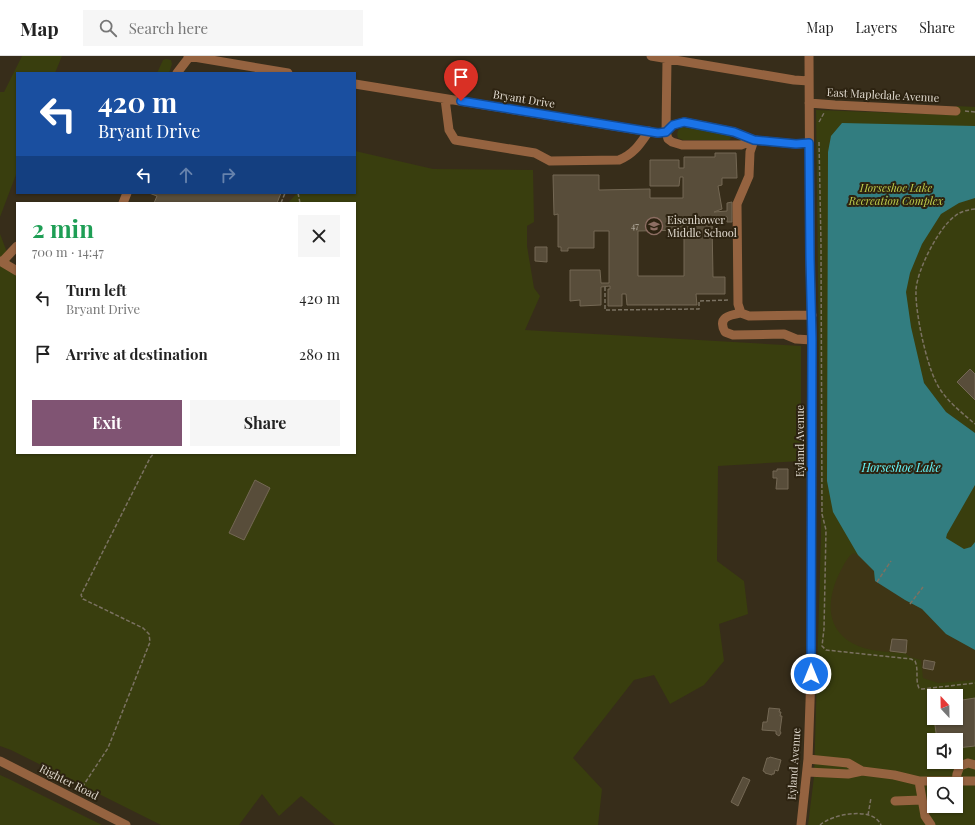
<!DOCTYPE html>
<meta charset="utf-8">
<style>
:root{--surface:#fff;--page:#f6f6f6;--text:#222;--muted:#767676;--line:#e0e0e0;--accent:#805473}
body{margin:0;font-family:"Playfair Display",serif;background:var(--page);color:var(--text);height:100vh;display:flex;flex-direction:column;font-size:15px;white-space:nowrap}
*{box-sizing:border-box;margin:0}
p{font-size:13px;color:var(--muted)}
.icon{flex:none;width:22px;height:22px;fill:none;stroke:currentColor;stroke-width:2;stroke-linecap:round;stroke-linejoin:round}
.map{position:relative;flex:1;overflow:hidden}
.sheet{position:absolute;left:16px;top:146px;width:340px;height:252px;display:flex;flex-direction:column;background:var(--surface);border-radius:0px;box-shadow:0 1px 3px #0004}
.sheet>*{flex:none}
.top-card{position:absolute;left:16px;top:16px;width:340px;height:122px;border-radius:0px;box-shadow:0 1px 3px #0004;background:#1a4fa0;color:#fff;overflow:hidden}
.needle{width:26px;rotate:338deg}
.buttons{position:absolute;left:927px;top:633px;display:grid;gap:8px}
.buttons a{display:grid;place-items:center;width:36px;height:36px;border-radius:0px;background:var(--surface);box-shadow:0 1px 3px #0004;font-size:20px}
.pin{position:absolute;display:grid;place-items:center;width:34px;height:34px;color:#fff;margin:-41px -17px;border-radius:50% 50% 50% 0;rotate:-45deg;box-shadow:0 0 4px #0007}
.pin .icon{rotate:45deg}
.me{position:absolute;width:44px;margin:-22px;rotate:0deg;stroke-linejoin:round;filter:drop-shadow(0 0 3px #0008)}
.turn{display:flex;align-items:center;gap:14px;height:84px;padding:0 16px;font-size:18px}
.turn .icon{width:52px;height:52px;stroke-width:2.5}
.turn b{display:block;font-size:28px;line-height:34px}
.lanes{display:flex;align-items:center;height:38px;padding:0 16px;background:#0003;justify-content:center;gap:20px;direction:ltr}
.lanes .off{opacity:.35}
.round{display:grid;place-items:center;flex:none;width:42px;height:42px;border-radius:0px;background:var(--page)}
.head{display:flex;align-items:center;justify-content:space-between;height:68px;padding:0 16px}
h1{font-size:24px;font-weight:700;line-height:30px;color:#1e9e55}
.cta{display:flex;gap:8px;margin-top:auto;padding:8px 16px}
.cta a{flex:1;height:46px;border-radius:0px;background:var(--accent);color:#fff;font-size:16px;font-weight:700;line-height:46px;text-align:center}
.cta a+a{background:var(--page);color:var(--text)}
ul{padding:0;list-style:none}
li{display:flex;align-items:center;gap:12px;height:56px;padding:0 16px}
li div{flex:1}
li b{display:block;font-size:15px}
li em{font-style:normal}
header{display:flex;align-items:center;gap:24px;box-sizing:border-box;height:56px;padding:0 20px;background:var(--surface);border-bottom:1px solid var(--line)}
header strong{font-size:19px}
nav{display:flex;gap:22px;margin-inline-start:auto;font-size:14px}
.search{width:280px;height:36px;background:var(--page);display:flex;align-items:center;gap:10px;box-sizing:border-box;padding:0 14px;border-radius:0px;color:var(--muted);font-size:15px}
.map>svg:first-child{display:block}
.green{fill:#393e0e;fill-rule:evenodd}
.sand{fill:#3e3515}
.water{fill:#327d80}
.building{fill:#584d3a;stroke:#746854;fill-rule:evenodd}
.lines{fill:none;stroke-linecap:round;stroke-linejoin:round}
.path{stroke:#7b7262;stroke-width:1.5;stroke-dasharray:4 2;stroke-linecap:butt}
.minor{stroke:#956340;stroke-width:9}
.route-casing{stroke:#114b97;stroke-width:10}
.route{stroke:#1a73e8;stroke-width:7}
.labels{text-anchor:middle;stroke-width:4;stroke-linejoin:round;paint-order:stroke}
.number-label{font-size:9px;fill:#beb6a9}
.street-label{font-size:11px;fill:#e0d9ce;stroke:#2d2311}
.park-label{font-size:11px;font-style:italic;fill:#bdcc4a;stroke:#2d2311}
.poi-label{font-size:11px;fill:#e0d9ce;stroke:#2d2311;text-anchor:start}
.water-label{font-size:12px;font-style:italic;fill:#66f5f9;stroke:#2d2311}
</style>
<header>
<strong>Map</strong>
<div class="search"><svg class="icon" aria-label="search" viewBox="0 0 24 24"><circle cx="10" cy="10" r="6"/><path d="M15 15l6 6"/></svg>Search here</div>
<nav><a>Map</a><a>Layers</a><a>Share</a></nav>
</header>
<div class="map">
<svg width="975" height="769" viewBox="0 0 975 769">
<rect width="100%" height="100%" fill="#372d1a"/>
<path class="green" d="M22 0H62L55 17H17V116L0 161V36H4Z
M166 3 171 4 172 8 169 17H157L163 4Z
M957 50 975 51V769H808L814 721 821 480 816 54 956 59ZM934 640H956V662H934ZM934 684H956V706H934ZM934 728H956V750H934Z
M682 71 729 79 731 82 729 84H683L678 82C676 77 678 73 682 71Z
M355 95 433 113 533 114 534 166 527 170V190L534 232 540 240 525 274 801 290V405L718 410 717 505 744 525 748 558 719 568 724 605 704 629 670 648 654 619 634 624 573 702 602 733 598 769H335L301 740 279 760 262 738 239 769H161L11 694 0 690V178L17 222V397H355V147H288L297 137H355Z
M0 719 9 723 102 769H0Z"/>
<path class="sand" d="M853 497 858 499 874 515V522L905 544 922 553 946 578 975 594V624L938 627 923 622 921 604 910 601 905 597C888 596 868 596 852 587 823 570 828 539 841 514 845 507 847 502 853 497Z"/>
<path class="water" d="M842 67 975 70V142L959 147 941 158 922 188 910 217 906 236 911 271 924 327 946 356 975 377V429L947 478 946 482 964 493 971 491 975 486V594L946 578 922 553 905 544 875 525 874 515 858 499 833 456 827 425 828 96 831 80Z"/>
<path class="building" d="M715 97H736L737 122H722V129L718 130 722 153 714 156 727 155V147L732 146V166H727V161H719V166H712L713 221H725V238H696L697 249H627L626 238H622V250H608V233H610V230L601 231V249L580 250V244L570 245V214H600L601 227H609V175H594V192H568V195H561V191H558V158L554 159 553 119H599V134L650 133V142H683V121H680L679 130H650V104H679V112H684V101H715ZM684 174V220H638V175Z
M149 137H281L277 147H154L157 140Z
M535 191H547V206L535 205Z
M970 313 975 318V344L957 326Z
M777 413H788V433H776L777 422H773V415H777Z
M255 424 270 432 244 484 229 477Z
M892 583 907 584 906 597 890 595Z
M924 604 935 606 933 614 923 612Z
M975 642V690L957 692 958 699 956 700V684H937L934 662H956V645Z
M769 652 780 653 779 656H781L780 660H782L780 675 781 677 779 680 776 678V675L762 674 763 666H767Z
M770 701 781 704 778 715 775 714 774 718H772V719L765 717V716L763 715 767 702H769Z
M743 721 750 724 738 750 731 746Z"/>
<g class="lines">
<path class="path" d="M965 55 975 56
M819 66 824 57
M819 86 821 188 822 458 826 474 824 573 822 590 826 594 911 603 915 605C919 614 915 624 919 632L922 633 975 627
M298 137 300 147
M281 147 285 137
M975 153C968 154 961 155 955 160 939 171 917 214 916 234 915 256 926 306 936 326 944 343 961 356 975 368
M605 231V254L699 253V245L729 244
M877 526 891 505
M910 548 923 531
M79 736 108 692 150 586 149 578 143 572 83 543 81 539 150 402 154 397
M868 759 871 742
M820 769C832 758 873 750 881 769"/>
<path class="minor" d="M188 0 288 17
M651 0 794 24 809 25
M177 17 190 0
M355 28 657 77 666 76 673 69 684 66 734 76 754 84 741 89H682L672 86 668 83 666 76 667 3
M445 43 449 74 455 84 535 97 550 105 619 104C634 98 640 88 649 75
M809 47 835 49 956 55
M809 87 796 88 754 84 750 96 749 120 737 148 738 248 741 257 749 260 812 259
M123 147 127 137
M0 205 17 215
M2 206 17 190
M741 257C730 259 717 261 725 276L733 279 784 278 796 283 812 284
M808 703 848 707 862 715
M0 705 126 769
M807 716 848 718 862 715 894 719 919 725H975
M919 725 925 760 931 769
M956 726 957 718 960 710 968 707 975 709
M895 745 922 744
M801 769 808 703 811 618 812 284 810 202 809 0"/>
</g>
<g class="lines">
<g class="route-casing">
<path id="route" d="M461 45 658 77 666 76 673 69 684 66 734 76 754 84 796 88 809 87 810 202 812 284 811 618"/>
</g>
<use href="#route" class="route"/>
</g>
<defs>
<g id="school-ring" transform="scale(0.9)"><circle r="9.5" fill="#2d2311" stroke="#8d6e63" stroke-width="1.5"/><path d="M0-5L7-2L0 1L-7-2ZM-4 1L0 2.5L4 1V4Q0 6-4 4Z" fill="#8d6e63"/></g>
</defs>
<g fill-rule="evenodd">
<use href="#school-ring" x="654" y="170"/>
</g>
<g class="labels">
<g class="number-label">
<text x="635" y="173">47</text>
</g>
<g class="street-label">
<text transform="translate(883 39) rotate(3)" y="4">East Mapledale Avenue</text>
<text transform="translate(524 43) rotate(9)" y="4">Bryant Drive</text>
<text transform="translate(800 385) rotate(-90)" y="4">Eyland Avenue</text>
<text transform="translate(794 708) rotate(-86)" y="4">Eyland Avenue</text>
<text transform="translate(69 726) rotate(27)" y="4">Righter Road</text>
</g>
<g class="park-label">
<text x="896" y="136">Horseshoe Lake<tspan x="896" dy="13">Recreation Complex</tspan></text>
</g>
<g class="poi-label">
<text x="667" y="168">Eisenhower<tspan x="667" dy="13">Middle School</tspan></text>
</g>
<g class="water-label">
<text x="901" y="416">Horseshoe Lake</text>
</g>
</g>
</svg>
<div class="buttons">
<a><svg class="needle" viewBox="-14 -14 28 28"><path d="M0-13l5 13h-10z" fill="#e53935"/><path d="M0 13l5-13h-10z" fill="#767676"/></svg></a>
<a><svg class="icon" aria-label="sound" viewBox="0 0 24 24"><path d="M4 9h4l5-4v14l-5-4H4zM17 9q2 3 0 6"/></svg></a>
<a><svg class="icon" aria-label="search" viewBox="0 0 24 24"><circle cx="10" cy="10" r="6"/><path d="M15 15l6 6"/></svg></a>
</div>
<div class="pin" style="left:461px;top:45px;background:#d93025"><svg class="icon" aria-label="arrive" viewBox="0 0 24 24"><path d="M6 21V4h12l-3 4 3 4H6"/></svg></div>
<svg class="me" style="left:811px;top:618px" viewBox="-20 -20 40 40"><circle r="17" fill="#1a73e8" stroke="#fff" stroke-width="3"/><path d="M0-11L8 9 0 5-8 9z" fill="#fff"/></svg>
<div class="top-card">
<div class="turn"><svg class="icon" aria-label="left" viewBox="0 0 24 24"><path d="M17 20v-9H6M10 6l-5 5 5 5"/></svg><div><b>420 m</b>Bryant Drive</div></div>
<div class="lanes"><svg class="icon" aria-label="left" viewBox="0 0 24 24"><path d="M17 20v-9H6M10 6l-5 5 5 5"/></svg><svg class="icon off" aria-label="ahead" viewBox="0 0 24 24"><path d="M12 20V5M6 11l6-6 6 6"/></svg><svg class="icon off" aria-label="right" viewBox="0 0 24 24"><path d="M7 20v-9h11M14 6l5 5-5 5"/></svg></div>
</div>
<section class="sheet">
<div class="head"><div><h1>2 min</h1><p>700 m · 14:47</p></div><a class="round"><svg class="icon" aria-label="close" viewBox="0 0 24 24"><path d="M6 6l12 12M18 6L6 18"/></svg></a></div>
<ul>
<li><svg class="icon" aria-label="left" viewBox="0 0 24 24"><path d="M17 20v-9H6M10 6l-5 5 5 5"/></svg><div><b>Turn left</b><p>Bryant Drive</p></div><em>420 m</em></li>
<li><svg class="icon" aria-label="arrive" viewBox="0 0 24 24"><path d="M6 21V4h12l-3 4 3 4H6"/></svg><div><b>Arrive at destination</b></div><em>280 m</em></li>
</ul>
<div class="cta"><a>Exit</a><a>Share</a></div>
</section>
</div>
